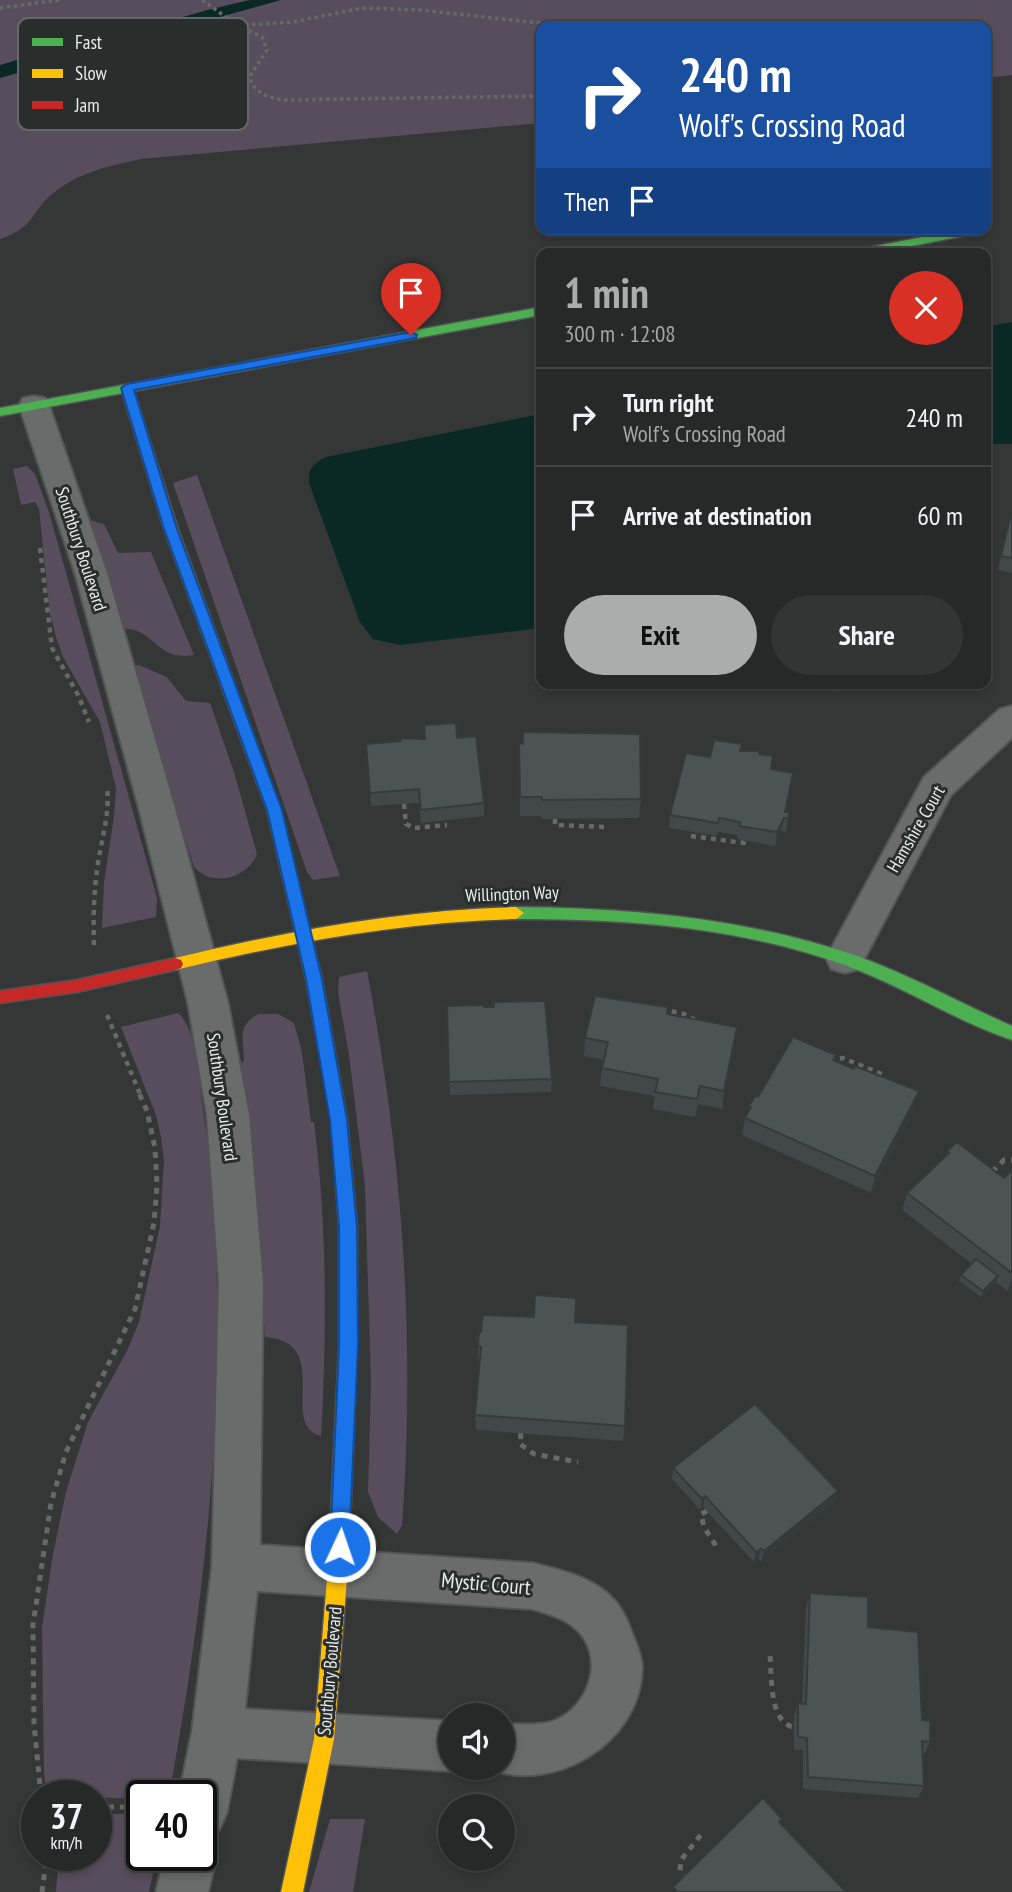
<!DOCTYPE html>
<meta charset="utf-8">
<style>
:root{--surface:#272928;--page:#333534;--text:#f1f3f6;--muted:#a4a6a8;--line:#434545;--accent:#aaadac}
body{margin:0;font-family:"PT Sans Narrow",sans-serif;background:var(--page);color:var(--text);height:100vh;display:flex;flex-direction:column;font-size:26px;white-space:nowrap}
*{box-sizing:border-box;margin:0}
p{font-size:23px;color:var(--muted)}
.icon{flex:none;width:38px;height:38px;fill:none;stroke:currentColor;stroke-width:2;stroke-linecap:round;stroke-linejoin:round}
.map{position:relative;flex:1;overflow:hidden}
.side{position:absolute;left:536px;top:248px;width:455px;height:441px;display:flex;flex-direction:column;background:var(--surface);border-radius:14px;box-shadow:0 4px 10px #0003,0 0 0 2px var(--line)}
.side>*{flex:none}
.banner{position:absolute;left:536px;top:21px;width:455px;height:214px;border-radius:14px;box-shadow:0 4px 10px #0003,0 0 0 2px var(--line);background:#1a4fa0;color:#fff;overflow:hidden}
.tools{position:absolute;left:438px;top:1703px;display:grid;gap:14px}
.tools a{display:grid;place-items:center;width:77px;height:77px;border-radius:50%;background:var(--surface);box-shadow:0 4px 10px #0003,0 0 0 2px var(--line);font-size:35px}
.speed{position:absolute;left:21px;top:1780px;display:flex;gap:14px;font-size:35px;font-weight:700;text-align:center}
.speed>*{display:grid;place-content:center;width:91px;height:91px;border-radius:50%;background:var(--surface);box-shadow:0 4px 10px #0003,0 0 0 2px var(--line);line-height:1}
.speed small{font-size:18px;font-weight:400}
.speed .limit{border:4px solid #111;border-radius:10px;background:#fff;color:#111}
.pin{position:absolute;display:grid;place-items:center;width:60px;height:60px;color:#fff;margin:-72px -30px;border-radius:50% 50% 50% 0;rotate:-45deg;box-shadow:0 0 7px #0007}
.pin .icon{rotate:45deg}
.me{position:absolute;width:77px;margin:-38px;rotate:3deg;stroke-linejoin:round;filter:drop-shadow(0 0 5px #0008)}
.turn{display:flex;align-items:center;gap:24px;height:147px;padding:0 28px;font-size:32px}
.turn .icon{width:91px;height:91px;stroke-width:2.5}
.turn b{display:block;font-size:49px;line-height:60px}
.then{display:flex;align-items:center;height:66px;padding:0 28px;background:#0003;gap:14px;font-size:26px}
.round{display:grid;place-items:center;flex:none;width:74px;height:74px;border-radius:37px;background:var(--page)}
.head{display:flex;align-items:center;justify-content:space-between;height:119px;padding:0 28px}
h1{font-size:42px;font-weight:700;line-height:52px;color:var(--accent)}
.cta{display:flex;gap:14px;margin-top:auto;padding:14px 28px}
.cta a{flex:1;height:80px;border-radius:42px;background:var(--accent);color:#111;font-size:28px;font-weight:700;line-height:80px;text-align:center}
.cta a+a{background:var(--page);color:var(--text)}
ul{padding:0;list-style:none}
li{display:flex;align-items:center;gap:21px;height:98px;padding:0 28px;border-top:2px solid var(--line)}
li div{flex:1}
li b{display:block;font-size:26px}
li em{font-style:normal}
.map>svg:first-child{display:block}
.green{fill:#584d5c}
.water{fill:#0a2925}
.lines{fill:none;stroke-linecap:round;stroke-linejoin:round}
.street-casing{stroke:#525353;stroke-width:4}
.fast-casing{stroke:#525353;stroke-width:3}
.slow-casing{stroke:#525353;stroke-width:3}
.jam-casing{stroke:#525353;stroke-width:3}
.path-far2{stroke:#686869;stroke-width:3.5;stroke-dasharray:3.5 3.5;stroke-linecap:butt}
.path-far1{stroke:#686869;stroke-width:4.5;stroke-dasharray:5 5;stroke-linecap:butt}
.path{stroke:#686869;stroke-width:5;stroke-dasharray:6 6;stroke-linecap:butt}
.street{fill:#6a6b6b;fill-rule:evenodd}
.fast{fill:#4caf50;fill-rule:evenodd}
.slow{fill:#ffc107;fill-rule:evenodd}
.jam{fill:#c62828;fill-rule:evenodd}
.wall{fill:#414847}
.shaded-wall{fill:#353b3a}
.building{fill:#4c5453;stroke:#353b3a;stroke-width:2}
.route{fill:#1a73e8;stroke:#114b97;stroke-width:2}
.labels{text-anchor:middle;stroke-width:6;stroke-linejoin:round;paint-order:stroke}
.street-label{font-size:18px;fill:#e9ecec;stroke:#292e2d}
.near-street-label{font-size:21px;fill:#e9ecec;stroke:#292e2d}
.key{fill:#292e2d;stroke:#636766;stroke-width:2}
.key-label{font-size:19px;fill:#e9ecec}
</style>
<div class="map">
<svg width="1012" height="1892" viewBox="0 0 1012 1892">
<rect width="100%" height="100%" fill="#343736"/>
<path class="green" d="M0 0H1012V75L985 78V26H541V123L141 159C110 166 82 171 56 191 31 209 37 227 0 239Z
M27 466 35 474 49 512 151 876 157 898 156 917 102 928 104 882 114 817 116 788 100 722 63 657 56 637 50 614 39 509 35 502 21 505 13 469Z
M197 475 340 876 313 880 307 872 173 483Z
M86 519 104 524 118 553 151 552 194 655C153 662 156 626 120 629Z
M139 665 167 677 186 701 210 703 234 772 257 854C248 878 212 888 194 867L165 772H161L130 666Z
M367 971C402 1154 416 1339 402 1525L397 1534 378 1517 368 1492 371 1383 365 1186 349 1055 338 992 339 977Z
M178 1013C198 1030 199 1083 203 1109 234 1338 211 1569 169 1795L142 1796V1799L47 1796 44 1773 42 1628 53 1554 66 1492 88 1422 127 1351 139 1322 160 1226 164 1160 161 1137 156 1115 121 1027Z
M259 1014H278L294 1023 302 1052 311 1122H314C327 1226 327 1332 321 1436 277 1425 335 1342 265 1337L254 1161 240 1064 244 1061C244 1041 236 1024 259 1014Z
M142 1813V1855H157L149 1892H56L59 1855H96V1815Z
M330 1819H365L353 1892H309Z"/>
<path class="water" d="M250 0H281L0 78V65C45 51 90 41 135 30 174 20 211 8 250 0Z
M1012 322V444H985V327Z
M541 414V628L400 645 373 639 360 622 309 483C308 468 313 464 326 457Z"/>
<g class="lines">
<g class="street-casing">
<path id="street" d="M34 396 45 398 49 405 107 573 174 805 228 1003 249 1115 263 1283 260 1545 532 1563C560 1570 594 1577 614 1600 622 1608 628 1622 632 1633 636 1643 643 1658 642 1669 640 1744 553 1795 486 1768H502V1724C519 1724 541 1726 556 1720 589 1705 604 1661 580 1633 568 1619 549 1614 532 1609L257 1591 245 1709 450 1721V1768H459L450 1771 237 1758 227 1812 219 1830 207 1835 217 1855 208 1892H156L165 1855H201V1796H179L192 1732 212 1567 219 1283 207 1115 188 1003 138 805 75 573 19 405 23 398Z
M1012 706V738L951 795 859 969 845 973 831 969 826 958 924 777 1000 709Z"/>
</g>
<g class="fast-casing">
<path id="fast" d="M985 226 989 229 983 232 871 254H845L851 251 964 229H985Z
M541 307V315L0 416V408Z
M243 721 250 726 281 810 322 979 347 1120 357 1227V1346L349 1554 346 1561 339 1563 332 1561 329 1554 339 1346V1227L331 1120 306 979 267 810 236 726Z
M516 907C632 908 746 918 857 956 910 975 960 1003 1012 1026V1040C955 1021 903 986 847 966 741 927 628 919 516 919L508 913Z"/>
</g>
<g class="slow-casing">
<path id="slow" d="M516 907 524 913 516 919C400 922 288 943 175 970L169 968 167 964 169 960 175 958C288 931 400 910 516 907Z
M339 1545 346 1547 349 1554 334 1739 303 1892H281L314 1739 329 1554 332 1547Z"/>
</g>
<g class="jam-casing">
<path id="jam" d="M127 384 133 388 178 529 250 726 248 730 243 731 236 726 164 529 121 388Z
M175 958 181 960 183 964 181 968 175 970 77 992 0 1003V991L77 980Z"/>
</g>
<path class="path-far2" d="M202 0 237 25 262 37 267 50 250 76C252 93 268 97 282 100L541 96
M0 8 59 0
M245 25 293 22 362 8 421 10 548 24 604 26"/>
<path class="path-far1" d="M40 548 52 648 78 695 89 722
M404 804 406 824 414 828 447 825
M555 819V825L605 827
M691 836 744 843V840
M94 945C93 917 94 890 98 863 102 837 110 813 107 787
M662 1009 684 1014 697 1021
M107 1015 140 1094
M830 1060 843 1058 884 1075"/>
<path class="path" d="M992 1172 1004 1160H1012
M521 1433 520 1444 534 1454 578 1462
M707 1511 701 1514 704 1527 718 1549
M770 1656C772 1677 769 1723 794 1727
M41 1796 34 1724 33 1625 51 1503 66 1452 135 1309 154 1223 157 1185 155 1148 147 1111 139 1093
M96 1807H142
M688 1879 680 1871 681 1860 703 1832
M42 1892 47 1855"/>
<use href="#street" class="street"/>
<use href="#fast" class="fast"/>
<use href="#slow" class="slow"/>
<use href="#jam" class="jam"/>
</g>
<path class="wall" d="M1010 518H1012V573L998 570Z
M808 684H840L836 692Z
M424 725 457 738 484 803V816L421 823 419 803 371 806 366 744 424 739Z
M519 743 641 799 639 818 542 819 541 816H520Z
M742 744 741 751 760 754 771 770 793 773 786 812H789L786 832 781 831 775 846 737 839 738 835 718 832 717 836 669 828 670 815 710 757Z
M447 1006 484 1007 552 1079 551 1092 450 1095Z
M668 1014 737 1027 722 1109 698 1104 695 1117 653 1109 655 1096 600 1086 602 1068 604 1060 584 1056 585 1038Z
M836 1055 835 1061 854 1069 914 1109 871 1193 742 1135 745 1118 748 1112 749 1106 758 1097Z
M947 1151 1004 1178 1012 1170V1286L1007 1291 996 1282 981 1297 959 1281 961 1275 972 1264 902 1210 907 1193 945 1157Z
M575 1322 625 1426 623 1441 476 1430 475 1415 480 1362H478V1346Z
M673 1468 838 1491 835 1502 761 1561 758 1559 754 1562 703 1507 700 1510 672 1479Z
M810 1593 868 1627 922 1720 930 1742 924 1755 923 1754 924 1786 918 1798 803 1789V1750H794V1716L798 1703H802L806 1607Z"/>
<path class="shaded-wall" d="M784 818 781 831 775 846 777 832Z
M737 1027 734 1045 722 1109 724 1091Z
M919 1091 914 1109 871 1193 875 1176Z
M998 1276 996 1282 981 1297 983 1291Z
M1012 1278V1286L1007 1291Z
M838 1491 835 1502 761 1561 764 1551Z
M705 1496 703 1507 700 1510 702 1499Z
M761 1549 758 1559 754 1562 756 1552Z"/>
<path class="building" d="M1010 518H1012V558L1001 556Z
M456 723 457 738 476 736 484 803 421 810 419 789 370 793 366 744 401 741V738L425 739 424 725Z
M523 732 640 734 641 799 542 800V797H520L519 743 523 744Z
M714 740 742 744 740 751H760L759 754 773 756 771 769 793 773 785 812H789L788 819 784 818 777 832 739 826 740 822 719 818 718 823 670 815 686 753 710 757Z
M595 996 668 1007 667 1014 737 1027 724 1091 700 1086 697 1099 655 1092 658 1079 602 1068 608 1042 585 1038Z
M545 1001 552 1079 449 1082 447 1006 484 1005V1007H494V1002Z
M793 1037 836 1055 833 1060 854 1069 855 1066 919 1091 875 1176 745 1118 751 1107 749 1106 755 1096 758 1097Z
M957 1142 1004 1178 1012 1170V1273L907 1193 949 1153 947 1151Z
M976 1259 998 1276 983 1291 961 1275Z
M535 1295 576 1298 575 1322 628 1325 625 1426 475 1415 481 1347 478 1346 479 1332H481L483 1315 534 1317Z
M755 1404 838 1491 764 1551 761 1549 756 1552 705 1496 702 1499 673 1468Z
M810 1593 868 1597V1627L918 1632 922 1720 930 1721V1742L922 1741 924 1786 808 1777 807 1738 798 1737V1703L806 1704Z
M763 1798 782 1819 779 1822 846 1892H678L673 1887Z"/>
<path class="route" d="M411 332 417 335 416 338 134 390 177 529 282 810 322 979 347 1120 357 1227 358 1346 349 1547 346 1553 340 1556 333 1553 330 1547 339 1346V1227L330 1120 306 979 267 810 164 529 121 388 127 384Z"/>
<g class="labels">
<g class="street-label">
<text transform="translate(81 549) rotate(72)" y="6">Southbury Boulevard</text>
<text transform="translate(916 829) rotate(-60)" y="6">Hamshire Court</text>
<text transform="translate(512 894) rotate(-2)" y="6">Willington Way</text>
<text transform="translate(222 1097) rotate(82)" y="6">Southbury Boulevard</text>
<text transform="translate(330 1671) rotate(-85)" y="6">Southbury Boulevard</text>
</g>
<g class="near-street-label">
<text transform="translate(486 1584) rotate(5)" y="7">Mystic Court</text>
</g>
</g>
<rect x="18" y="18" width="230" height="112" rx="10" class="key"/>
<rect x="32" y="38" width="31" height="8" fill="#4caf50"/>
<rect x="32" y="69" width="31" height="9" fill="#ffc107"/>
<rect x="32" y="101" width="31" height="8" fill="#c62828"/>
<g class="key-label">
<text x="75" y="49">Fast</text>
<text x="75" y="80">Slow</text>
<text x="75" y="112">Jam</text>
</g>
</svg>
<div class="tools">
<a><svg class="icon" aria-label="sound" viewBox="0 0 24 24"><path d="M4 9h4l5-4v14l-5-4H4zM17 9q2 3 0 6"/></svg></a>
<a><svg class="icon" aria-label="search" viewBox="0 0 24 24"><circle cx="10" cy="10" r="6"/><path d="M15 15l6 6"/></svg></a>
</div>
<div class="speed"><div>37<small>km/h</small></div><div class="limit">40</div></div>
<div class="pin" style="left:411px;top:335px;background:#d93025"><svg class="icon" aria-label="arrive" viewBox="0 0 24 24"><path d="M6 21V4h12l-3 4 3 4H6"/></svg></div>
<svg class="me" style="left:340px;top:1547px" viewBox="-20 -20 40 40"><circle r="17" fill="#1a73e8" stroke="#fff" stroke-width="3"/><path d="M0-11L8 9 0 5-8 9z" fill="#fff"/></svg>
<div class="banner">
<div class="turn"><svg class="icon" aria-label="right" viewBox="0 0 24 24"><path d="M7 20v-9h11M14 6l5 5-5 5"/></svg><div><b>240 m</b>Wolf's Crossing Road</div></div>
<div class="then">Then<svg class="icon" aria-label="arrive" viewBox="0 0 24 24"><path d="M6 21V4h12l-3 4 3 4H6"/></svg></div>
</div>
<section class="side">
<div class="head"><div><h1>1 min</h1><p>300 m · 12:08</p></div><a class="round" style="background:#d93025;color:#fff"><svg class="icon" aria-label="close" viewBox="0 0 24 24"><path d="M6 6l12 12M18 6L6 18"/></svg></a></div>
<ul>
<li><svg class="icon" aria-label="right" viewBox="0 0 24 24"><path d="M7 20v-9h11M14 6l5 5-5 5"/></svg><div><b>Turn right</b><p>Wolf's Crossing Road</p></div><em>240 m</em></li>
<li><svg class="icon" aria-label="arrive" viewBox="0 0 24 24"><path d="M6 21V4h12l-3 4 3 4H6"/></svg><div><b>Arrive at destination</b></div><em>60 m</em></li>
</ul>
<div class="cta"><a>Exit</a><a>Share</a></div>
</section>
</div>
